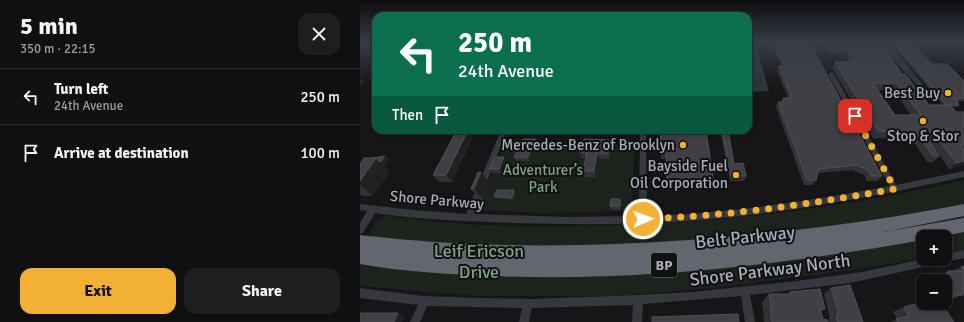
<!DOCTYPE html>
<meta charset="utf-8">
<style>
:root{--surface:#101012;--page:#1e1e20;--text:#f1f3f6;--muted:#9c9d9f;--line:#303032;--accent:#f2b134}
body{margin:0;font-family:Signika,sans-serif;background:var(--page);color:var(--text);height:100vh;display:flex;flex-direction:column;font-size:15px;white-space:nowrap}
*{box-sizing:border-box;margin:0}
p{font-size:13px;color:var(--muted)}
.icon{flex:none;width:22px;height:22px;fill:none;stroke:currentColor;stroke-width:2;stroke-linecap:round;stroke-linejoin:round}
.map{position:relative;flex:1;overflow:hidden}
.side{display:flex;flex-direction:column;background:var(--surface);width:360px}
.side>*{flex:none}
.guide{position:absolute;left:12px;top:12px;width:380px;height:122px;border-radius:12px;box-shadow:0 2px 6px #0003,0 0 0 1px var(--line);background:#0b6e4f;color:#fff;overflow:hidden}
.buttons{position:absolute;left:556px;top:230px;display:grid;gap:8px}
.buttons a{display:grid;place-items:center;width:36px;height:36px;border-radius:8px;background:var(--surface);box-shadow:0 2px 6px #0003,0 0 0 1px var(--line);font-size:20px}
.pin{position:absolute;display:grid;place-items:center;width:34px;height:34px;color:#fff;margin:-17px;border-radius:8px;box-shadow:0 2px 6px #0006}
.me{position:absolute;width:44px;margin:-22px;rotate:88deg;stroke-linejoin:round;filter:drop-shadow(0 0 3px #0008)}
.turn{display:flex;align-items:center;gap:14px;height:84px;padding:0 20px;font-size:18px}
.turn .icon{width:52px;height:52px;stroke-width:2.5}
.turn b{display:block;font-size:28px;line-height:34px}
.then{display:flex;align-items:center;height:38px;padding:0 20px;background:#0003;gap:8px;font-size:15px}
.round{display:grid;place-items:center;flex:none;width:42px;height:42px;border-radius:12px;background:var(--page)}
.summary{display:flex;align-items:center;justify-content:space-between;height:68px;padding:0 20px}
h1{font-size:24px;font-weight:700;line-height:30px}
.button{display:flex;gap:8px;margin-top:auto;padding:8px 20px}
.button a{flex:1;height:46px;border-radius:12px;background:var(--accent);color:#111;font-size:16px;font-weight:700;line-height:46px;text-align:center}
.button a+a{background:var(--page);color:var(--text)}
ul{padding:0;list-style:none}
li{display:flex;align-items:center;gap:12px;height:56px;padding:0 20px;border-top:1px solid var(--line)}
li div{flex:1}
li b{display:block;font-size:15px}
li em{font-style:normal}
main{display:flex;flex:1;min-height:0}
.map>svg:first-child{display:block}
.green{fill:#1c231d}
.water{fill:#2c353c}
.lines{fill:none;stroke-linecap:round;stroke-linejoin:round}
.minor{fill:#37383d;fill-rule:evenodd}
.motorway{fill:#63666e;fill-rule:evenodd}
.wall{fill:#323236;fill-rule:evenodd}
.shaded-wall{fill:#212124}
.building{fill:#3f3f44;stroke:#4f5156;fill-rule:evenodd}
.route{stroke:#f2b134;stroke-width:7;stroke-dasharray:0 12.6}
.poi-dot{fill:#f2b134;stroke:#111113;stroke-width:1.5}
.labels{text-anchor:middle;stroke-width:4;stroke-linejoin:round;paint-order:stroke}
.shield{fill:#111113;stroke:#7b7e86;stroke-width:1}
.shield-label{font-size:14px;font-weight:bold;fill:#a8adb8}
.poi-label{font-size:15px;fill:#a8adb8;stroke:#111113;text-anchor:end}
.park-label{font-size:15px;fill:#7fa381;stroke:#111113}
.street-label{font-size:15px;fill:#a8adb8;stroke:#111113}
.near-street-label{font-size:18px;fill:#a8adb8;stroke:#111113}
.near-park-label{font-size:18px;fill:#7fa381;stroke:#111113}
</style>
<main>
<section class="side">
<div class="summary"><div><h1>5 min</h1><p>350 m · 22:15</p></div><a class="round"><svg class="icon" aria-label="close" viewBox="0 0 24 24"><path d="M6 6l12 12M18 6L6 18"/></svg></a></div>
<ul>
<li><svg class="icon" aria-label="left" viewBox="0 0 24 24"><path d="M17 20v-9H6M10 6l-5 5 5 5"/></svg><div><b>Turn left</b><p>24th Avenue</p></div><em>250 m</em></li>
<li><svg class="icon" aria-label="arrive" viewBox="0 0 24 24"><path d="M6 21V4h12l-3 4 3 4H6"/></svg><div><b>Arrive at destination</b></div><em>100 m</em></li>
</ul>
<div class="button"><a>Exit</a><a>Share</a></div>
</section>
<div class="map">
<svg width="604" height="322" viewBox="0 0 604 322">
<rect width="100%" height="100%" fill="#161618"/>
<path class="green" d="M145 143 275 146 271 211 182 213 115 210Z
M604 180V250L585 254V237H563V258L506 268 354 288 255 296H118L0 286V255L12 236 8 235 18 220 22 219 25 215C92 226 159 227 227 226 354 224 480 209 604 180Z"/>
<path class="water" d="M388 42H395L409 91 388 92Z
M461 42H528L569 92 564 93 534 60 495 52 471 54Z"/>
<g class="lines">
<path class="minor" d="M4 42H8L0 49V44Z
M471 72 474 74 536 185 604 171V177L538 191 535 192H533C473 203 412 214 351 219 285 225 219 225 154 223 107 221 61 220 15 213L3 233 0 234V223L7 211 0 210V204L54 210 106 214 141 130H147L114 214 207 217 279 216 280 130H286L287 216C369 213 449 201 530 186L468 74Z
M604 250V258L490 283 390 295 395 322H385L381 296 283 304 282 322H272L273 305 172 308 169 322H159L162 308 67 306 60 322H50L58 305 0 298V288L63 296 119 298 172 299 279 295 332 292 437 281 502 272 563 259H585V254Z"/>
<path class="motorway" d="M604 204V216L524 232 604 218V232L579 237H563V240C421 265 276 282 132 276 88 274 44 272 0 264V235C110 248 219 248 329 240 422 233 513 222 604 204Z"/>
</g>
<path class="wall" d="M411 42H449L522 176 518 181H507L504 175 492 170 458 173 456 180 453 185H444L416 107 418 102H421L423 98H428L417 71 419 66H421Z
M530 42H551L572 64 604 81V101H597L599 105 597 107H592L596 112H604V165L589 169 574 147 579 156 573 162H567L552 139 513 138 472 68 475 62H489L486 57 489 51 542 74 569 105H583ZM518 90H533L551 115H535Z
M57 130H71L69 133H60Z
M108 130 113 137 92 182H79L73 175Z
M300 130 353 178 352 185 307 186 306 159H301Z
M360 130H368L374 164 386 176 384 181H370Z
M163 139 178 144 176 149H174L170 161H156L154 157Z
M252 146 249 159H239L236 177H225L223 171 226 158H222L220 152Z
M25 156 29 159 24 166 30 171 13 196H3L0 194V164L13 158Z
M146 161 142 173H132L129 169Z
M130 184 124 201H121L111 189Z
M156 192 154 200 135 198 134 196Z
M260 199 261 203 260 210H251L250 206Z
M124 205 121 210H117L115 208Z
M604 266V296H599L595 298H592L587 300H585V281H569L568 279 574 275 583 274 588 271H595L594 270 601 267Z
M471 288 503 322H468V321L470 320 469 318H470L464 294Z
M430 292 465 309 461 312 463 319 468 322H404L403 317 404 315 402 302 409 294H429Z
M544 307 594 322H529L537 319 533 312Z"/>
<path class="shaded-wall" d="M0 75 2 78 1 79 4 83 0 87Z
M67 130H71L69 133Z
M108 130 113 137 92 182 86 175Z
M572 130 566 137 565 135Z
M176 139 178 144 176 149 174 145Z
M251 140 252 146 249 159 248 154Z
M172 145 174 149 170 161 168 157Z
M237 153 239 159 236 177 234 171Z
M25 156 29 159 24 166 30 171 13 196 0 185V181L16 158Z
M144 157 146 161 142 173 139 169Z
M604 161V165L589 169 596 163Z
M121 172 130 184 124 201 114 189Z
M154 190 156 192 154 200 152 198Z
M260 199 261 203 260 210Z
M122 203 124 205 121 210 120 208Z
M38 313 45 316 42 322H34Z"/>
<path class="building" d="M414 42H449L522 176H511L508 170 496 165 459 169 456 180H447L418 102H424L423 98H432L419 66H425Z
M534 42H551L572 64H587L604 81V98H596L599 105H586Z
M525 50 542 74H545L569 105H590L596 112H604V145H600L604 150V161L596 163 572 130 565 135 579 156H573L557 133 518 131 475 62H496L489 51ZM513 83H537L561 115H535Z
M97 130H108L86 175H73Z
M300 130H346L353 178 307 179 306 152H301Z
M362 130H368L374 164 383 163 386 176H371Z
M163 139H176L174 145H172L168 157H154Z
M224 139 251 140 248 154 237 153 234 171H223L227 153 220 152Z
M25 156 20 162 16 158H13Z
M135 157H144L139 169H129Z
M4 158H16L0 181V164Z
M118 172H121L114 189H111Z
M137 190H154L152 198 134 196Z
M251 199H260V206H250Z
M118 202 122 203 120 208H115Z
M604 266V293H601L602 295H593L594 297H585V281H576L574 275 589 273 588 271H604L601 267Z
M490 285 503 322H478L476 316H478L477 313H479L471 288Z
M460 289 465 309H460L463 319 467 320 468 322H412L410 310H412L409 294H430V292Z
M563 302V303H581L594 322H538L536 319 549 316 544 307Z
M0 313H38L34 322H0Z
M378 314 379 322H292V317Z"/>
<linearGradient id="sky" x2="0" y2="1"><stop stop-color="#0c0c0d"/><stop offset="0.48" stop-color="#363c48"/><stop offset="1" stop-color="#363c48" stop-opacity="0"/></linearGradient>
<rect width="604" height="87" fill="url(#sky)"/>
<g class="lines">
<path class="route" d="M283 219C368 216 452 204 535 189L495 116"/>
</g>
<g class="poi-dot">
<circle cx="588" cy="93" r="4"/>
<circle cx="563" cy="121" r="4"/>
<circle cx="323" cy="145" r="4"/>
<circle cx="376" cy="175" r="4"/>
</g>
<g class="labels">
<rect class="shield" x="291" y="253" width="26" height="24" rx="3"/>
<g class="shield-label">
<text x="304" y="270">BP</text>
</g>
<g class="poi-label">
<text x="580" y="98">Best Buy</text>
<text x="563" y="141" text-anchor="middle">Stop &amp; Stor</text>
<text x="315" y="150">Mercedes-Benz of Brooklyn</text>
<text x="368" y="171">Bayside Fuel<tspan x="368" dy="17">Oil Corporation</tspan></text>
</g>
<g class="park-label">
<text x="183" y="175">Adventurer’s<tspan x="183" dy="17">Park</tspan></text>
</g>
<g class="street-label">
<text transform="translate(77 200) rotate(5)" y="5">Shore Parkway</text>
</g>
<g class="near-street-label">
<text transform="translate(385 237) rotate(-6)" y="6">Belt Parkway</text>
<text transform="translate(410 270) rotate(-7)" y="6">Shore Parkway North</text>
</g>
<g class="near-park-label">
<text x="119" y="257">Leif Ericson<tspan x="119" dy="21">Drive</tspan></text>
</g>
</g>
</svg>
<div class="buttons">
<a>+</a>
<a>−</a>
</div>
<div class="pin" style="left:495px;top:116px;background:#d93025"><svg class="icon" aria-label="arrive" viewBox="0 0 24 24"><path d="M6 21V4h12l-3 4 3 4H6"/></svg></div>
<svg class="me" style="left:283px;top:219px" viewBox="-20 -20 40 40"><circle r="17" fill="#f2b134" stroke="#fff" stroke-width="3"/><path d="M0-11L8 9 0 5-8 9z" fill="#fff"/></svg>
<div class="guide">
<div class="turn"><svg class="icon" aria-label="left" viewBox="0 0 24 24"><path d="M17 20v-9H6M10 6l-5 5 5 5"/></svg><div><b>250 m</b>24th Avenue</div></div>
<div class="then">Then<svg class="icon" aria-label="arrive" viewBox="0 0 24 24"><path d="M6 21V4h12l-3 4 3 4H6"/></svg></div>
</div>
</div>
</main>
